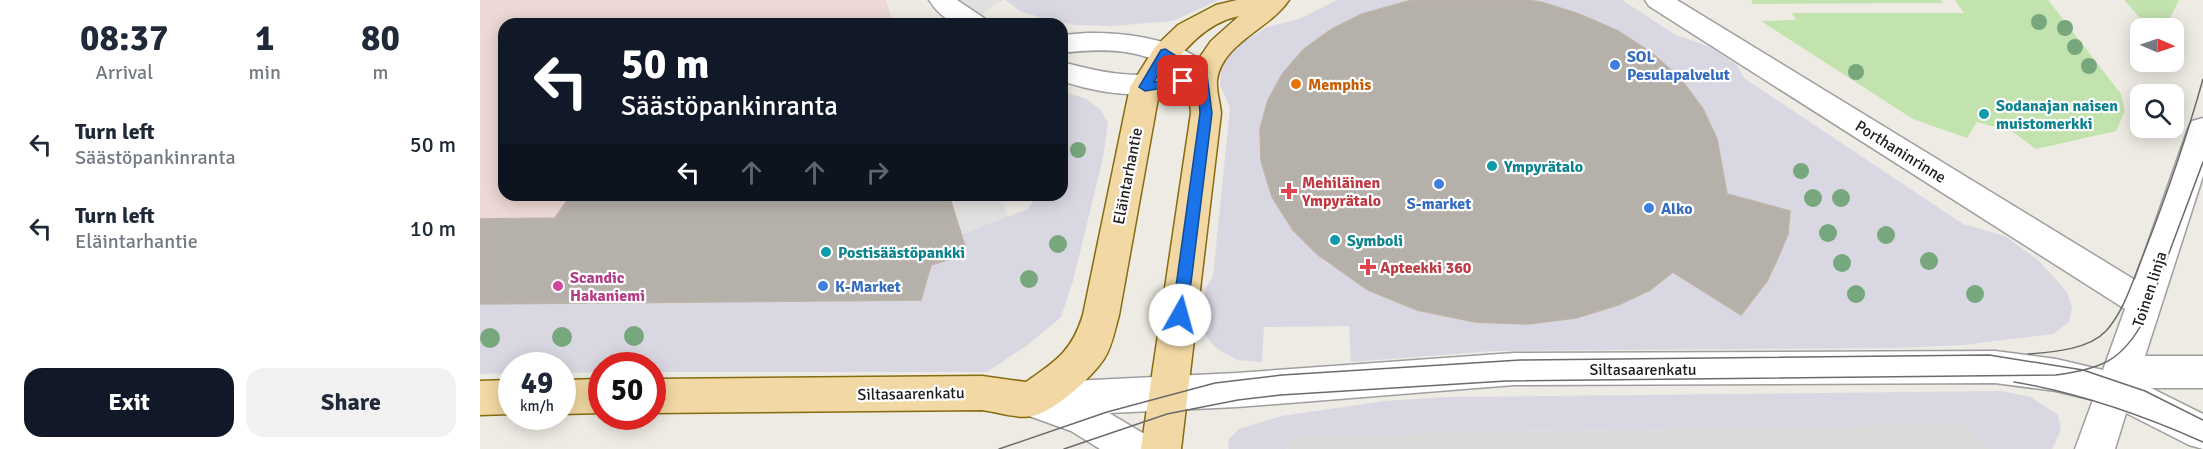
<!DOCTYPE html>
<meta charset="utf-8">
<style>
:root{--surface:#fff;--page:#f2f2f3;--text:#1f2937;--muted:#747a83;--accent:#111827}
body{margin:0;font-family:Signika,sans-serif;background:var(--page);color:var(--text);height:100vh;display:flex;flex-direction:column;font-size:22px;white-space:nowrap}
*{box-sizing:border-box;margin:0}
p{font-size:20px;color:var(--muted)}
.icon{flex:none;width:33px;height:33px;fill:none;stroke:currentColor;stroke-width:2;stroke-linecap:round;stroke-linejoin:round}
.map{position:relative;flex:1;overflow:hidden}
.panel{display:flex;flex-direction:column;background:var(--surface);width:480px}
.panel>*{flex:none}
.guide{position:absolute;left:18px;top:18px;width:570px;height:183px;border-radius:18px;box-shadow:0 3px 15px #0003;background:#111827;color:#fff;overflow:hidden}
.needle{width:39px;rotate:92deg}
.controls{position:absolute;left:1650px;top:18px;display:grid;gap:12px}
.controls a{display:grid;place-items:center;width:54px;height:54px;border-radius:12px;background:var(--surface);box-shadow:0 3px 15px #0003;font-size:30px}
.speed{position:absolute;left:18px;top:352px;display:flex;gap:12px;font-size:30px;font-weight:700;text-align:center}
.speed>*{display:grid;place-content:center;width:78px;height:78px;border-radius:50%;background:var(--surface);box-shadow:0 3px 15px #0003;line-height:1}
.speed small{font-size:15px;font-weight:400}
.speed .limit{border:9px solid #d22;background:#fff;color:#111}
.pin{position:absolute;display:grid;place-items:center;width:51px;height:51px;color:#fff;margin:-26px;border-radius:12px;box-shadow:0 3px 9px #0006}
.me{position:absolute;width:66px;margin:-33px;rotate:7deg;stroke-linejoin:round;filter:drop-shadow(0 0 4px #0008)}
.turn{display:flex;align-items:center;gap:21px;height:126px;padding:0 24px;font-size:27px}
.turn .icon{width:78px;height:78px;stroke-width:2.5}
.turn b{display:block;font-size:42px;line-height:51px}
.lanes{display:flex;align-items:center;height:57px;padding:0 24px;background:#0003;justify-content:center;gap:30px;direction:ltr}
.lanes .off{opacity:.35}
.eta{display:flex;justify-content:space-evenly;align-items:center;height:102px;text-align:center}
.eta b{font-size:36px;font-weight:700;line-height:42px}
.action{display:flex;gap:12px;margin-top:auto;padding:12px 24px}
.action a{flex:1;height:69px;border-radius:18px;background:var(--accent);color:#fff;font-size:24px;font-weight:700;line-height:69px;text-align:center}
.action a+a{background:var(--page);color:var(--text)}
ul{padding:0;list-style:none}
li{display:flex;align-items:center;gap:18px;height:84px;padding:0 24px}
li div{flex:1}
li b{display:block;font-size:22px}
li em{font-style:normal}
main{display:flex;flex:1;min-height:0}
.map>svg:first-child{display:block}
.residential{fill:#dbdada}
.commercial{fill:#ecd8d4}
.grass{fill:#c2e2ae}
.parking{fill:#e1e1e1}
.plaza{fill:#d9d8e2;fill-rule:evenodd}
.building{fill:#b6b0aa;stroke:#bdb3a7;stroke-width:1.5}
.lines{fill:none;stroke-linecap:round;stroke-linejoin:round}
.minor-casing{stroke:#9e9e9e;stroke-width:3}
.major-casing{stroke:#866b0f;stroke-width:3}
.minor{fill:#fff;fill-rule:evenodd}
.major{fill:#f2d8a4;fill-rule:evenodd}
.tram{stroke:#6b6b6b;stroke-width:1.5}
.tree{fill:#77a77c}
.route{fill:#1a73e8;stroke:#114b97;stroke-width:1.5}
.shop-dot{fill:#3f7fe0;stroke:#fff;stroke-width:2}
.food-dot{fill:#e8710a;stroke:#fff;stroke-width:2}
.culture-dot{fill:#0f9aa8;stroke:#fff;stroke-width:2}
.health-dot{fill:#e0444e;stroke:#fff;stroke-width:2}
.hotel-dot{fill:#d1479c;stroke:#fff;stroke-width:2}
.labels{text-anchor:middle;stroke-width:4.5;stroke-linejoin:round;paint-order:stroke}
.shop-label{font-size:16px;font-weight:bold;fill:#366cbe;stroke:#fff;text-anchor:start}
.food-label{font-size:16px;font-weight:bold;fill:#c56008;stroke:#fff;text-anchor:start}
.culture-label{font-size:16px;font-weight:bold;fill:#0d838f;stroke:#fff;text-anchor:start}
.street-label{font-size:16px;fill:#1d1d1d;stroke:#fff}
.health-label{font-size:16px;font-weight:bold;fill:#be3a42;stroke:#fff;text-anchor:start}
.hotel-label{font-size:16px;font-weight:bold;fill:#b23c85;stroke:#fff;text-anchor:start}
</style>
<main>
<section class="panel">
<div class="eta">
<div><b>08:37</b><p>Arrival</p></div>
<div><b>1</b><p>min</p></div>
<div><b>80</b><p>m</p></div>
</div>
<ul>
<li><svg class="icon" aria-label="left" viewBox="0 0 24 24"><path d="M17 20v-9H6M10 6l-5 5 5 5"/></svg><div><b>Turn left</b><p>Säästöpankinranta</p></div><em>50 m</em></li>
<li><svg class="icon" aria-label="left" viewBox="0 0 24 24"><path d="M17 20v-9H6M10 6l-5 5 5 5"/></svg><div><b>Turn left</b><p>Eläintarhantie</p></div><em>10 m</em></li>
</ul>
<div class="action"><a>Exit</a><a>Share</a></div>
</section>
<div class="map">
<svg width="1723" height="449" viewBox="0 0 1723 449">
<rect width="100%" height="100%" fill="#edebe3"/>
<path class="residential" d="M1483 424 1511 449H807L814 436Z"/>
<path class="commercial" d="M0 0H406L413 24H24V195H469L485 246 469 298 0 304Z"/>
<path class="grass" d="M1271 0H1461L1463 3 1273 4Z
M1475 0H1568L1641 94 1645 111 1636 131 1556 149 1533 132 1497 122 1487 138 1433 119 1281 21 1316 20 1312 13H1484Z
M1644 0H1699L1685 28H1669Z"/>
<path class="parking" d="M479 0H523L500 15Z
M469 195H520L528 217 482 234Z"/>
<path class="plaza" d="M525 0H739L693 21 631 26 595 25 565 19 540 11Z
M857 0H932L882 14 852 29 824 49 803 73 788 100 780 129 781 161 792 197 813 230 845 262 889 290 1048 324 1096 318 1138 305 1170 290 1202 266 1239 204 1243 171 1237 139 1223 109 1200 78 1172 53 1138 31 1099 14 1045 0H1142L1196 35 1228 46 1242 55 1257 65 1264 78 1483 224 1525 236 1559 261 1587 292 1592 308 1589 322 1573 334 1483 345 1418 348 1013 351 871 362 869 326 784 327 782 362 757 360 736 348 725 335 719 320 726 288 733 276 750 108 740 85 742 64 763 42 787 27 819 19ZM1283 204 1310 211 1308 234 1287 281 1261 315 1237 300 1256 275Z
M582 92 605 98 620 109 628 123 623 158 593 281 581 317 549 344 507 372H173L172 366H122L121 372 83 373 82 366H32L31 373 0 374V304L440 300 451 265 477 257 485 246 482 234 548 209 557 195H582Z
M1521 391 1551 397 1578 415 1581 429 1572 449H1511L1483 424 814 436 807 449H749L748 440 759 429 802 416 904 401 966 397Z"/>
<path class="building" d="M932 0H1045L1061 2 1099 14 1138 31 1172 53 1200 78 1223 109 1237 139 1247 194 1310 211 1308 234 1297 260 1287 281 1261 315 1193 272 1170 290 1138 305 1096 318 1048 324 995 322 937 310 888 290 838 255 813 230 792 197 781 161 780 129 788 100 803 73 824 49 852 29 882 14Z
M91 195H469L485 246 477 257 451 265 441 300 0 304V219L75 218Z"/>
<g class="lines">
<g class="minor-casing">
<path id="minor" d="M449 0H477L504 18 508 24C479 24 466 26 449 0Z
M1165 0H1197L1655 280 1708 129 1712 121 1723 118V176L1665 356H1723V388H1671L1723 414V449L1709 445 1646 413 1635 449H1595L1613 400 1576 391 1515 383 1034 385 757 407 629 413 668 436 674 449H620L591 431 538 412 532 400 538 388 551 383 757 373 1034 353 1515 351 1576 359 1623 370 1645 309 1169 6Z
M607 33C648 32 714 40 737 78L733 85C682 99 632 98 582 81V62C623 73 654 79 696 72 664 48 621 48 582 53V35Z"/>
</g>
<g class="major-casing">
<path id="major" d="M757 0H809C791 28 742 43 737 80 736 91 740 102 741 113L701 449H661L711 113 708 84 711 70 731 41 759 16C722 24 697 56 680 87L639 315C635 329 632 347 624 359 612 377 574 412 552 416 538 419 517 412 502 410L172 413V379L502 376 546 382C576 361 592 351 603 315L650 87 675 47 698 25 736 5Z
M122 379V413L82 414V380Z
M32 380V414L0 415V381Z"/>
</g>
<use href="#minor" class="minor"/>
<use href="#major" class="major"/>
<path class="tram" d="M1548 354C1572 352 1608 350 1626 331 1645 310 1653 279 1664 253 1687 194 1706 140 1723 79
M1534 382C1600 393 1662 415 1723 442
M519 449 627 412 735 383 802 375 1040 360 1509 355 1603 370 1665 391 1723 420
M584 449 687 414 758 400 801 395 1026 381 1576 375C1621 369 1642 361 1664 320L1723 162"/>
</g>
<g class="tree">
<circle cx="1559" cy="22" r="8"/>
<circle cx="1585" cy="28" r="8"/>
<circle cx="1595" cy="47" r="8"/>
<circle cx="1609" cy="66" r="8"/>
<circle cx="1376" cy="72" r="8"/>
<circle cx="598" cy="150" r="8"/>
<circle cx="1321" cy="171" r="8"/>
<circle cx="1333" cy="198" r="9"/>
<circle cx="1361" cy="198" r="9"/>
<circle cx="1348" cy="233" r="9"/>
<circle cx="1406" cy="235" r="9"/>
<circle cx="578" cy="244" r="9"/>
<circle cx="1449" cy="261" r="9"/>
<circle cx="1362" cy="263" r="9"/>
<circle cx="549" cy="279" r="9"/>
<circle cx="1376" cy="294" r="9"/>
<circle cx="1495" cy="294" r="9"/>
<circle cx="154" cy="336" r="10"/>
<circle cx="82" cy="337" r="10"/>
<circle cx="10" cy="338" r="10"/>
</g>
<path class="route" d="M685 49 727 75 732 113 707 315 700 321 692 315 720 113 717 80 687 59 674 82 703 77 707 78V84L665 91 659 87 681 50Z"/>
<g class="shop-dot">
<circle cx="1135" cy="65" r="6"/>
<circle cx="959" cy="184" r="6"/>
<circle cx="1169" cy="208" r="6"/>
<circle cx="343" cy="286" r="6"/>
</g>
<circle class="food-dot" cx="816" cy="84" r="6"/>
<g class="culture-dot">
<circle cx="1504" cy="114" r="6"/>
<circle cx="1012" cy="166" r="6"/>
<circle cx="855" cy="240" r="6"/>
<circle cx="346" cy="252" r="6"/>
</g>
<g class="health-dot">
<path d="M806 182h6v6h6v6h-6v6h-6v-6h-6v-6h6z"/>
<path d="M885 258h6v6h6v6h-6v6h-6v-6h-6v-6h6z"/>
</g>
<circle class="hotel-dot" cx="78" cy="286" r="6"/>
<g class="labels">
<g class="shop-label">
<text x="1147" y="62">SOL<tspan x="1147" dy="18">Pesulapalvelut</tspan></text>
<text x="959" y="209" text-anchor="middle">S-market</text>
<text x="1181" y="214">Alko</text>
<text x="355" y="292">K-Market</text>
</g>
<g class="food-label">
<text x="828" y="90">Memphis</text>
</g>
<g class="culture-label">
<text x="1516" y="111">Sodanajan naisen<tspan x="1516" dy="18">muistomerkki</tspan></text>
<text x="1024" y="172">Ympyrätalo</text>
<text x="867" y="246">Symboli</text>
<text x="358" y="258">Postisäästöpankki</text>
</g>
<g class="street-label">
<text transform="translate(1421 151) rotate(32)" y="6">Porthaninrinne</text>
<text transform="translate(647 176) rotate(-79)" y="6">Eläintarhantie</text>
<text transform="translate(1669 289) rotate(-72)" y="6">Toinen linja</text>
<text x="1163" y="375">Siltasaarenkatu</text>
<text transform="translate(431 393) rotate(-1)" y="6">Siltasaarenkatu</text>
</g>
<g class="health-label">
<text x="822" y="188">Mehiläinen<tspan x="822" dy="18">Ympyrätalo</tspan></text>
<text x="900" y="273">Apteekki 360</text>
</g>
<g class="hotel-label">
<text x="90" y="283">Scandic<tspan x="90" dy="18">Hakaniemi</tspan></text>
</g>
</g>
</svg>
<div class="controls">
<a><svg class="needle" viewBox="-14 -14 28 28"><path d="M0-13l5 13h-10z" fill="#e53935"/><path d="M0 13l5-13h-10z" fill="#747a83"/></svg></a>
<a><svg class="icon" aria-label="search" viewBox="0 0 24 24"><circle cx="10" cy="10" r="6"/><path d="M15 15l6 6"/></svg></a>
</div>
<div class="speed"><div>49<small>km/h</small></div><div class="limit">50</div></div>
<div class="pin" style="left:703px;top:81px;background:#d93025"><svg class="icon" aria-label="arrive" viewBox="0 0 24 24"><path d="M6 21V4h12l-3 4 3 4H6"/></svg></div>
<svg class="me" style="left:700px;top:315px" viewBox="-20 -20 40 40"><circle r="19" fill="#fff"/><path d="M0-13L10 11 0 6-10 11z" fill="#1a73e8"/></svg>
<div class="guide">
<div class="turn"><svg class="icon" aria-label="left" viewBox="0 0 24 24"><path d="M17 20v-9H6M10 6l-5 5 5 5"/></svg><div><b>50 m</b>Säästöpankinranta</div></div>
<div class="lanes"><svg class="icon" aria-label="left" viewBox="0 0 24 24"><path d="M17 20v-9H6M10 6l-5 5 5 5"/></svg><svg class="icon off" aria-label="ahead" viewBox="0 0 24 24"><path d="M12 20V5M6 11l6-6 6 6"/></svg><svg class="icon off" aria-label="ahead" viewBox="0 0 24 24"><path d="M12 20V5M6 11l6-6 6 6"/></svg><svg class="icon off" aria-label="right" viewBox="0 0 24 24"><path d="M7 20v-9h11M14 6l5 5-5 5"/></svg></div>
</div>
</div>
</main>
